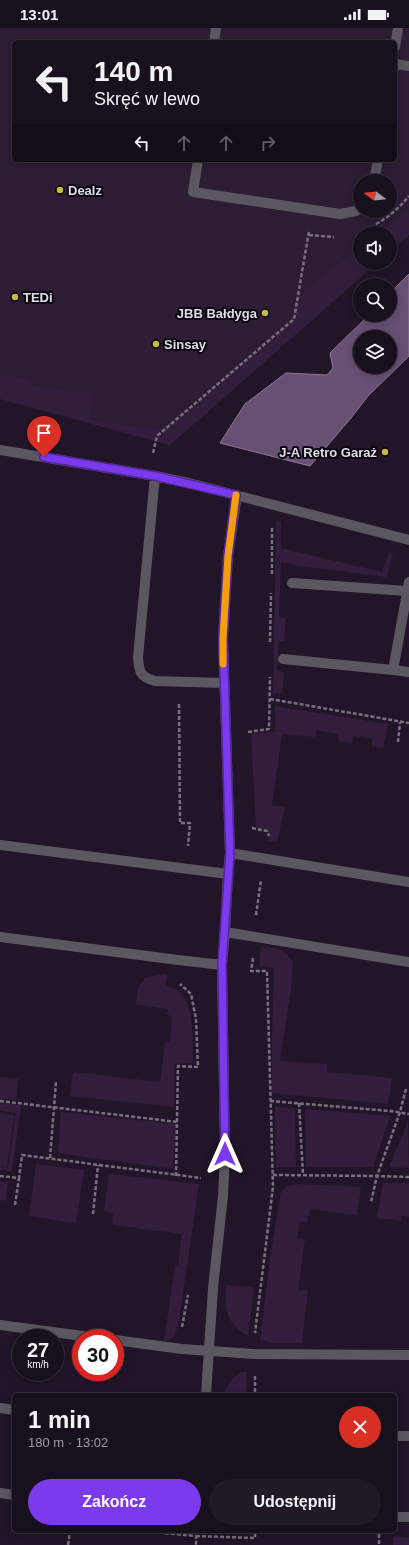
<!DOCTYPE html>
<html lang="pl">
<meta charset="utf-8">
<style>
:root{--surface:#19101d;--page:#221926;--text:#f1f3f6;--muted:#9f9da4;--line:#37303b;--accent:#7c3aed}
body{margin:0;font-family:Arial,sans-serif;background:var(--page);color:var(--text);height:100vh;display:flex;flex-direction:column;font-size:15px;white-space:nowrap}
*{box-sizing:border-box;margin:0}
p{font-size:13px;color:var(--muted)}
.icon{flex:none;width:22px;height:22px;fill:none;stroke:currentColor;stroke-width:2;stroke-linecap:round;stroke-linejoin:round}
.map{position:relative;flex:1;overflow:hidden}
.side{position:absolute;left:12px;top:1365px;width:385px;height:140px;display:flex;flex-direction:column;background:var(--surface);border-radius:6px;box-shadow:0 2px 10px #0003,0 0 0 1px var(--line)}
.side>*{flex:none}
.guide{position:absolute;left:12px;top:12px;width:385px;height:122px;border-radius:6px;box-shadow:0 2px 10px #0003,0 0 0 1px var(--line);background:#19101d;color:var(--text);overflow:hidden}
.needle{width:26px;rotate:286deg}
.tools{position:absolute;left:353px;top:146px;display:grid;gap:8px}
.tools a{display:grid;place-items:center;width:44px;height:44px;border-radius:50%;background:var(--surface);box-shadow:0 2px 10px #0003,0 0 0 1px var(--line);font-size:20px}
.speed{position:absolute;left:12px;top:1301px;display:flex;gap:8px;font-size:20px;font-weight:700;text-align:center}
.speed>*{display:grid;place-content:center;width:52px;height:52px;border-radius:50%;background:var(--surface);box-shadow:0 2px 10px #0003,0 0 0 1px var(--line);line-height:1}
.speed small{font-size:10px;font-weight:400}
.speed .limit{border:6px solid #d22;background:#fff;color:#111}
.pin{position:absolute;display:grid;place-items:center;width:34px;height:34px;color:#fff;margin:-41px -17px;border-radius:50% 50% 50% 0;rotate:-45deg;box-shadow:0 0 4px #0007}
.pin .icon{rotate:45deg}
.me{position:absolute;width:44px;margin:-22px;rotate:0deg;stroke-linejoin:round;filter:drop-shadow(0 0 3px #0008)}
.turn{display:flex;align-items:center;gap:14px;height:84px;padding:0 16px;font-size:18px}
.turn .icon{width:52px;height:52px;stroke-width:2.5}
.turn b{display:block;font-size:28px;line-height:34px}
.lanes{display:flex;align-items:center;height:38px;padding:0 16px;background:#0003;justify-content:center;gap:20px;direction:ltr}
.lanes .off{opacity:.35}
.round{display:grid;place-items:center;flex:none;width:42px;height:42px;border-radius:21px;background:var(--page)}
.headline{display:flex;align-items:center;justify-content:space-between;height:68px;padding:0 16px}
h1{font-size:24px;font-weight:600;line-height:30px}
.button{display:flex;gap:8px;margin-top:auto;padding:8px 16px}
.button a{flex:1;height:46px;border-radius:24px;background:var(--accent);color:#fff;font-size:16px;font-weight:600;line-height:46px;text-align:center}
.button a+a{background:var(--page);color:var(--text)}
.status{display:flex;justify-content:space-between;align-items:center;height:28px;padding:0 20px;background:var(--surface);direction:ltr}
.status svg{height:11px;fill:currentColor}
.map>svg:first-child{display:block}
.built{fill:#2c1d34;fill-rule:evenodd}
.green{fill:#321e3c}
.water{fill:#675073;stroke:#8c7996;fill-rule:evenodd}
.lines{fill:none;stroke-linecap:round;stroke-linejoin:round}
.path{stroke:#796f7f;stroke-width:2.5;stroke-dasharray:4 2;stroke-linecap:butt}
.lane{stroke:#5c5660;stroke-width:10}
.street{stroke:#5c5660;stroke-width:10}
.route-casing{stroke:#51269a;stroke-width:10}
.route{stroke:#7c3aed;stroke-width:7}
.slow{stroke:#f59e0b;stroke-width:7}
.poi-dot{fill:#c8bb3b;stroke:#08040b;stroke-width:1.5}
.labels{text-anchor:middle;stroke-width:4;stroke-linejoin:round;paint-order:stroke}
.poi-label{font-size:13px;font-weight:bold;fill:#e1d9e6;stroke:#08040b;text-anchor:start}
</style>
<div class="status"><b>13:01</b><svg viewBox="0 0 49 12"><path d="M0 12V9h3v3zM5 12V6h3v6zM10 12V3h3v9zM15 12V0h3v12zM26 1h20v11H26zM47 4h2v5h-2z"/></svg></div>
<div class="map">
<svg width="409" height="1517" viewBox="0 0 409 1517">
<rect width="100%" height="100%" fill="#211527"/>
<path class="built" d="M0 0H409V207L390 223V205H360V235H377L170 417 0 371ZM14 14H395V132H14ZM360 153H390V183H360Z"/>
<path class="green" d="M409 183V207L390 223V205H379Z
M360 220V235H377L170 417 0 371V346L30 351 29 357 93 366 89 392 167 403 293 293 295 269Z
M276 492 281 494V520L382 544 389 524 393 525 387 549 301 538 281 534 279 589 286 590 284 613H279L277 641 284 645 282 666 273 665Z
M275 678 388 696 383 720 372 719V711L353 708 352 715 338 713 339 706 317 702 315 709 282 706 272 777 285 779 277 814 269 813C271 802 265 801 256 799L251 705 275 704Z
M261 919C277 920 282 920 293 933L291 961 280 1033 327 1036V1044L392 1050 388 1076 272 1065V1006L274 940 259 938Z
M167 946 165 959C169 959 174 959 177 962 196 975 192 1014 193 1035L174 1036V1079L70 1068 73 1044 160 1054 165 1015H170L172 988 167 987 168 981 136 977C138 951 142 948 167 946Z
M0 1049 18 1051 16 1072 0 1071Z
M0 1075 21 1077 12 1143 0 1142V1139L8 1140 16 1085 0 1083Z
M275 1079 295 1080 296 1139H276Z
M305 1081 390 1088 373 1139H306Z
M61 1084 176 1096 173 1141 58 1125Z
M0 1085 14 1087 7 1139 0 1138Z
M408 1093 409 1140 389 1139Z
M36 1136 84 1142 76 1195 29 1188Z
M109 1146 199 1156 180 1286C178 1295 177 1314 164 1313L175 1237H178L182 1206 112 1197 113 1185 104 1183Z
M0 1153 8 1154 6 1173 0 1172Z
M383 1155H409V1189L402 1188 401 1193 377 1190Z
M299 1156 361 1159 357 1187 310 1181 307 1194 300 1193 297 1210 305 1211 298 1262 308 1263 302 1315H274L260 1312 270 1230 281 1163 288 1158Z
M226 1257 254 1259 248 1308C225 1295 225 1281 226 1257Z
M240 1344H247L246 1367H223C227 1357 232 1351 240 1344Z
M397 1508 409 1510V1517H393V1509Z"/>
<path class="water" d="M409 246V328L368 368 351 390 310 438 220 415 245 376 286 345 327 347 333 340 330 325 369 287H390V265ZM360 309H390V339H360Z"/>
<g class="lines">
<path class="path" d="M376 196C389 189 400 179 409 168
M309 207 334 209
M153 425 157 408 294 291 309 203
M272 546V499
M270 614 271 565
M270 671 409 695
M179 676 180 795H190L188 818
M248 704 269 701 270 649
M398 714 400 694
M252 800 267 803 269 808
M256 887 261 852
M253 930 251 943H267L273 1159 255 1305
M406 1061 400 1084 377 1148 409 1149
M0 1073 178 1094
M270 1073 391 1083 409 1086
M299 1075 303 1147
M50 1130 56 1054
M273 1147 377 1148 371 1174
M0 1148 19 1150 22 1127 201 1150
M176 1148 178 1038 198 1039 196 991 191 966 180 956
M15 1177 19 1150
M93 1186 98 1137
M182 1299 188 1267
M255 1348V1367
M141 1503 196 1508V1517
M379 1506V1517
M196 1508 255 1510V1503
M68 1517 70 1503"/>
<path class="lane" d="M214 14 216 0
M395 19 398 0
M395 36 409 38
M198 132 193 164 340 186 356 183 360 180
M374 153 378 132"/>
<path class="street" d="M0 422 155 448 189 455 409 512
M155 448 138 629C139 644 140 649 155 653L224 655
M237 467 228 528 223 610 230 825 228 846 225 904 409 934
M292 555 407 563
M283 631 393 642 409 554
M393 642 409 644
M0 817 228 846
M230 825 409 854
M0 909 178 932 222 937
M0 1297 98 1310
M115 1312 182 1321 254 1326 409 1327
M206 1367 213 1260 223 1168 225 1125 222 937 225 904
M0 1380 14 1382
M395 1408H409
M0 1465 14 1467
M395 1489H409"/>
</g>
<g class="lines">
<g class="route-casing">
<path id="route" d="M44 429 155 448 236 467 228 528 223 610 230 825 222 936 225 1126"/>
</g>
<use href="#route" class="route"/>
<path class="slow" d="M223 636V610L228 528 236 467"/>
</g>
<g class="poi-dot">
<circle cx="60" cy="162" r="4"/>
<circle cx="15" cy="269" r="4"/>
<circle cx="265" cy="285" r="4"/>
<circle cx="156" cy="316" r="4"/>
<circle cx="385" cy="424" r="4"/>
</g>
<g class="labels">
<g class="poi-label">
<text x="68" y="167">Dealz</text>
<text x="23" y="274">TEDi</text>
<text x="257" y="290" text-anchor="end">JBB Bałdyga</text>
<text x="164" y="321">Sinsay</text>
<text x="377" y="429" text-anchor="end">J-A Retro Garaż</text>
</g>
</g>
</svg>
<div class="tools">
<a><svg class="needle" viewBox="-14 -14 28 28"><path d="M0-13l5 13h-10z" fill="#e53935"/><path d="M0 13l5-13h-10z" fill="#9f9da4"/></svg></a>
<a><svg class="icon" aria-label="sound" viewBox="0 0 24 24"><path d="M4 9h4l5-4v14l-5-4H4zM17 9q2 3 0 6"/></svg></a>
<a><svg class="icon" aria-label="search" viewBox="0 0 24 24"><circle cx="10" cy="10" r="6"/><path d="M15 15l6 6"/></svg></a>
<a><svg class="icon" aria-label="layers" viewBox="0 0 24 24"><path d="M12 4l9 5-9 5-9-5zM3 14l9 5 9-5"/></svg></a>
</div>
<div class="speed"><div>27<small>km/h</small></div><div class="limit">30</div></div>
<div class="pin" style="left:44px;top:429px;background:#d93025"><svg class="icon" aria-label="arrive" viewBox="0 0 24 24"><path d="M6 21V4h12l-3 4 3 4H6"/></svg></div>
<svg class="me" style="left:225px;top:1126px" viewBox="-20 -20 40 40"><path d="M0-17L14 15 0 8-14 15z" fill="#7c3aed" stroke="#fff" stroke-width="4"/></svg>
<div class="guide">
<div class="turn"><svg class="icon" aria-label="left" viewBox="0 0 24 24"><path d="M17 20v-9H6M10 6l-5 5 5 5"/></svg><div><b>140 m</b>Skręć w lewo</div></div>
<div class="lanes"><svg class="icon" aria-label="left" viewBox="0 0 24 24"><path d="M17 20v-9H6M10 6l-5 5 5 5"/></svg><svg class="icon off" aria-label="ahead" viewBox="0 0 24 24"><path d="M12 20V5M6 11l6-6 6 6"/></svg><svg class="icon off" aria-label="ahead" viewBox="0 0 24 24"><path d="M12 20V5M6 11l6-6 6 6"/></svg><svg class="icon off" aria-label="right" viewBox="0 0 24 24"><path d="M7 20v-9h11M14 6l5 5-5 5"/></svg></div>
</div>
<section class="side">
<div class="headline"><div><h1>1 min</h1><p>180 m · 13:02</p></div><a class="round" style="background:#d93025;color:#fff"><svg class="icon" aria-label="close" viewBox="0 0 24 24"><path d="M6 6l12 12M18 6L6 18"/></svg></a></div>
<div class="button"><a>Zakończ</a><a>Udostępnij</a></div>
</section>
</div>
